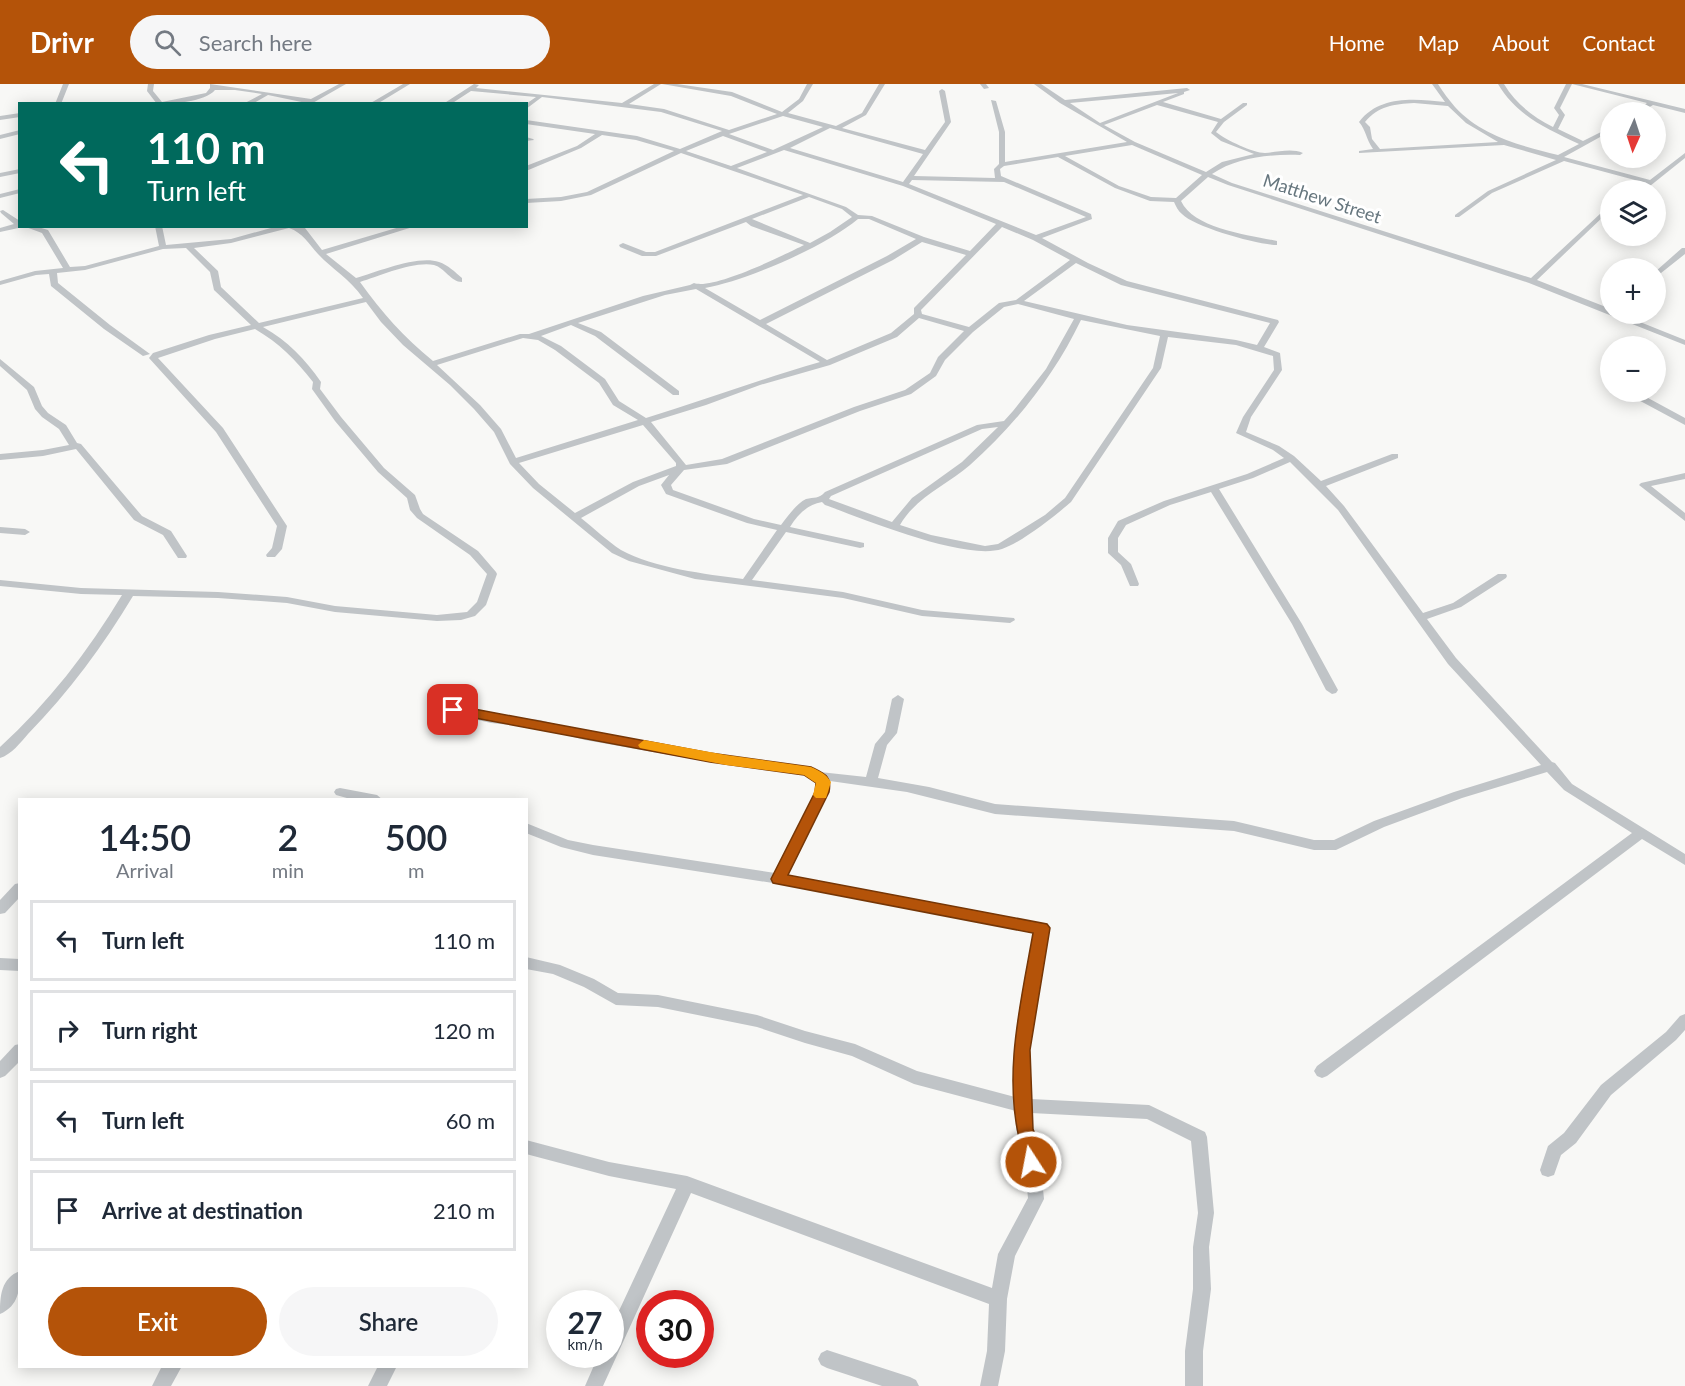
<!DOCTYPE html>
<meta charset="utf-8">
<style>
:root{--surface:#fff;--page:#f6f6f7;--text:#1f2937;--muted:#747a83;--line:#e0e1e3;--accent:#b45309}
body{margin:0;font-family:Lato,sans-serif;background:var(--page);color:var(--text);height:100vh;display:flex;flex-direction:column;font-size:22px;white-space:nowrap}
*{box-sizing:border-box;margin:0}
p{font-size:20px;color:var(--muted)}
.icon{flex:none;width:33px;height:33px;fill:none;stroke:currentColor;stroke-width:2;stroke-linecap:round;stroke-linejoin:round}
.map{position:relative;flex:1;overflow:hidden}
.side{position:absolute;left:18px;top:714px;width:510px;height:570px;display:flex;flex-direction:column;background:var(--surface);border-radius:0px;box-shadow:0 3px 15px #0003}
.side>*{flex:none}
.guide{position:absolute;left:18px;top:18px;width:510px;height:126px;border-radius:0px;box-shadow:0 3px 15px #0003;background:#00695c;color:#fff;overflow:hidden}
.needle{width:39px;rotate:183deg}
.buttons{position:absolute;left:1600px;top:18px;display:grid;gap:12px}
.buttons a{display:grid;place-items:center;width:66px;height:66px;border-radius:50%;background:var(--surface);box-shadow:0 3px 15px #0003;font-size:30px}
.speed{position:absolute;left:546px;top:1206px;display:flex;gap:12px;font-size:30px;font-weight:700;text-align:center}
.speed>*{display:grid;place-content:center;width:78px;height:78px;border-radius:50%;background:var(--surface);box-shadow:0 3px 15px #0003;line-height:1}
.speed small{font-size:15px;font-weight:400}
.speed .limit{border:9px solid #d22;background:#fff;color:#111}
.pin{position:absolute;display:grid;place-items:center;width:51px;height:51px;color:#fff;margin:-26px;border-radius:12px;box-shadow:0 3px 9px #0006}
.me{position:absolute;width:66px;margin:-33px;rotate:349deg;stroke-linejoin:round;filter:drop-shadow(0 0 4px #0008)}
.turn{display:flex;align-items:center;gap:21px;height:126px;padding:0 30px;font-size:27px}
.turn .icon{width:78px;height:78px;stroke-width:2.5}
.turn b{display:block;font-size:42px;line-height:51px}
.eta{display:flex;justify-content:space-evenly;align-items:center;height:102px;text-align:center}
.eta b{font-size:36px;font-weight:600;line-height:42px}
.primary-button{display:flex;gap:12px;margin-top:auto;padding:12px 30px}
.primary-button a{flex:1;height:69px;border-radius:36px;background:var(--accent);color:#fff;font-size:24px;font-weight:600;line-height:69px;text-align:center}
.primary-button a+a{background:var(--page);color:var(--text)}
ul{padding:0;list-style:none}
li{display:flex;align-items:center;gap:18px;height:81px;margin:0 12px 9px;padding:0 18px;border:3px solid var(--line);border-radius:0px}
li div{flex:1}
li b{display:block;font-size:22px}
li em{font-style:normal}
header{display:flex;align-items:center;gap:36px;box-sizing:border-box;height:84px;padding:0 30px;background:var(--accent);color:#fff}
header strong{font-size:28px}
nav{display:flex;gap:33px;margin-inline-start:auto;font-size:21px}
.search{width:420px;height:54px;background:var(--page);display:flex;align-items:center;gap:15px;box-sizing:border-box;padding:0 21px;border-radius:33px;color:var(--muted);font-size:22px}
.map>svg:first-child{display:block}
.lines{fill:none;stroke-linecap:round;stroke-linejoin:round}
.minor{fill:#c0c4c7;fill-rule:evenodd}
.route{fill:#b45309;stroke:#753606;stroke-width:1.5}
.slow{fill:#f59e0b}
.labels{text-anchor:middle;stroke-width:6;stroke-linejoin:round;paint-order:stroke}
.far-street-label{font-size:18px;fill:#66767e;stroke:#fff}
</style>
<header>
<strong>Drivr</strong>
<div class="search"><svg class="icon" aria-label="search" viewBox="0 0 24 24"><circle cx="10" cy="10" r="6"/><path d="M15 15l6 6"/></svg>Search here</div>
<nav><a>Home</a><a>Map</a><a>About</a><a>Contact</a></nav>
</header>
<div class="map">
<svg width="1685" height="1302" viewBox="0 0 1685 1302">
<rect width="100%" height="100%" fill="#f8f8f6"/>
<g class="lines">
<path class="minor" d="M63 0H69L61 20H55Z
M148 0H154L153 7 162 18 206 9 210 4V0L311 15 339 0H346L311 20 268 11 252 20H243L262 10 235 6H215C205 18 172 20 157 20L147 7Z
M403 0H410L377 20H369Z
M474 0 479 1 476 4 622 19 654 0H661L629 20 664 25 729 46 777 30 731 12 662 0H677L732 8 782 28 799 15 807 0H813L803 17 788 29 836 42 862 29 879 0H885L866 31 842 44 925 66 945 38 939 7 942 5 945 7 951 38 914 92 995 94 994 85 999 80V48L991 16 996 17 1005 48V78L1127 58 1060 19 1034 0H1041L1065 16 1187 4 1190 6 1184 8V10L1163 18 1221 35 1243 19H1247V21L1224 38 1216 48C1226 56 1253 69 1265 69 1277 68 1292 64 1303 69L1300 71C1270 70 1237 73 1212 90L1232 99 1531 194 1601 129 1611 125V129L1605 131 1537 196 1611 225V230H1620L1685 256V261L1529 199 1228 101 1208 93 1181 117C1194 145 1249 151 1277 157V161C1258 161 1194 143 1182 130 1178 127 1176 122 1174 118L1150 117 1115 104 1058 73 1004 82 1000 85 1001 92 1091 130 1092 135 1042 154 1088 179 1127 197 1278 236 1279 238 1264 263 1280 269 1282 286 1251 333 1246 348 1279 362 1294 372 1321 397 1392 370H1398V374L1326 402 1344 422 1423 529 1453 519 1498 490H1506L1507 492 1506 494 1461 523 1427 535 1456 574 1552 678 1555 679 1572 700 1685 770V781L1642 755 1327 992 1322 994 1317 992 1314 987 1317 982 1632 749 1564 706 1547 688 1462 714 1384 743 1336 766H1314L1234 747 995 730 907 708 830 697 828 708 787 791 1047 840 1049 844 1030 966 1031 1015 1149 1021 1205 1048 1207 1053 1214 1129 1209 1163 1211 1205 1203 1267V1302H1185V1267L1193 1205V1163L1198 1129 1191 1057 1147 1035 1031 1029 1032 1045 1039 1065 1044 1115 1015 1172 1007 1215 1005 1267 998 1302H980L987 1267 989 1220 691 1109 603 1302H585L599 1270H610V1246L676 1105 609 1092 526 1070V1056L609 1078 687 1092 992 1204 998 1170 1028 1114 1023 1065 1016 1045V1027L914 1000 852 972 805 959 757 943 658 923 616 921 584 903 553 890 526 885V873L560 881 594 895 618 909 658 911 757 931 805 947 855 960 917 987 1015 1013 1014 966 1034 848 779 800 593 771 561 763 526 749V739L568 756 593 761 775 789 816 708 818 699 804 691 710 678 585 656 540 644 491 639 434 626 428 622 434 618 491 631 540 636 585 648 710 670 806 683 820 688 866 693 875 660 885 648 892 615 898 611 904 615 897 649 887 661 878 694 929 703 995 720 1234 737 1314 756H1334L1374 737 1454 708 1541 681 1448 580 1338 426 1290 378 1253 394 1219 405 1302 540 1338 606 1336 609 1332 610 1326 606 1292 540 1211 408 1170 421 1126 441 1118 454V468L1131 480 1139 500 1138 502H1130L1121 481 1108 469V454L1118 437 1164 417 1247 390 1284 374 1273 366 1236 349 1243 333 1274 286 1273 272 1236 261 1168 253 1161 284 1071 418C1056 431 1021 459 1002 465 964 477 864 435 825 421L822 418C807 421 798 430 790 443L864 459V463L860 464 786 448 752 496 843 508 922 526 1014 534 1015 536 1010 539 922 532 843 514 695 495 629 477 612 469 533 404 510 380 494 348 474 325 450 301 403 261 381 238 366 218 263 243C288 257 305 275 321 298L320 305 341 333 384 384 415 411 420 425 423 430 478 467 496 488 497 490 486 521 475 532 461 536 437 537 335 528 287 519 218 514 133 512C103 562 69 608 28 650 21 658 11 671 0 674V663C48 619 88 568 122 511L81 510 0 502V496L81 504 218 508 287 513 335 522 437 531 467 528 477 518 487 490 470 471 417 434 410 426 407 414 378 388 335 337 312 305 313 298C296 276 279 259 255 245L215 255 158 274 223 344 287 442 282 465 275 473H267L266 471 272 464 277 442 216 348 149 274 153 269 209 251 251 241 214 206 210 188 186 164 163 165 85 186 57 189 58 199 110 241 150 270 143 272 104 245 51 202 49 190 36 191 0 201V197L35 187 63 184 42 149 23 142H35L48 146 70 183 85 182 159 162 155 142H162L166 161 231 155 278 142H299L305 144 322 166 403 142H416L326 170 356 194C378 188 417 171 439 178 448 181 455 188 462 194V198C451 198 445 184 434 181 413 177 380 192 360 198 382 229 404 253 433 277L520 250H529L643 212 690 201 694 199C713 206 784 171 804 161L751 142 746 138 656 172H642L620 163 619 161 623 159 646 168H655L803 111 681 69 591 111 561 117 526 119V115L561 113 587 108 674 67 636 56 602 51 581 64 526 87V82L577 62 595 50 526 40V36L637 52 680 65 722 47 661 28 542 13 526 25V20L536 13 471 7 451 20H443ZM1178 9 1100 39 1070 19ZM1157 21 1218 38 1211 49 1221 57 1254 70 1222 78 1206 88 1135 58 1104 41ZM783 32 823 43 773 66 729 50ZM830 44 923 70 903 98 790 64ZM723 52 767 68 731 82 686 67ZM1132 61 1202 91 1176 114 1151 113 1119 102 1065 72ZM784 66 903 102 996 140 970 167 924 153 872 132 858 131 846 123 737 84ZM912 96 1004 98 1086 133 1036 151 909 100ZM809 113 842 125 852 133 830 148 810 159 752 135ZM858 135H869L916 155 887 172 760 236 705 204C746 197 826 162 858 135ZM1002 143 1033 156 1070 176 1016 216 999 219 969 243 922 230 921 226ZM289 144C303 149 308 159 318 170 333 186 349 194 363 214L259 239 221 203 218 187 194 164 231 159ZM922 158 966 171 914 224V230L891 249 827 276 766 240 893 176ZM1076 179 1121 201 1270 239 1257 261 1236 256 1127 241 1024 217ZM696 205 820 278C761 295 705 316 646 334L619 317 605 295 561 262 541 252 571 241 595 252 673 311H679V307L601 248 578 239 665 211ZM1018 220 1074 235 1046 285 1013 327 1004 337 977 341 825 408C819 415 814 413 806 415 796 420 788 432 781 441L754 435 673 406 671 401 684 386 727 380 860 327 911 310 936 292 945 276 973 248 1004 223ZM919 234 964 247 938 273 930 289 905 306 854 323 722 375 686 381 651 338 706 321 760 301 830 281 897 253ZM1081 236 1160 252 1153 284 1065 414 1045 431 998 460 985 462 931 451 900 441C916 413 947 401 970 381 1016 340 1054 292 1081 236ZM523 254 538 256 555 266 599 299 613 321 638 336 516 374 501 345 480 321 437 281ZM643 341 676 379V382L633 398 575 429 539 400 519 379ZM998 343 962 378 912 414 892 438 829 415 831 412 982 345ZM669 391 661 401 666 410 747 439 777 446 743 495C705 490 654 484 621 466 607 457 594 444 581 434L639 402Z
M980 0H986L989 4 984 5Z
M1432 0H1438C1443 8 1449 16 1455 23 1481 52 1522 62 1558 71L1579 60C1546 44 1517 32 1498 0H1504C1516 20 1532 32 1553 43L1559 31 1554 24 1566 0H1572L1560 24 1565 31 1558 45 1583 57 1611 43V47L1564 73 1650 96 1685 69V74L1645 106H1638L1646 99 1564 77 1492 109 1459 133H1455V131L1488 107 1556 76 1504 61 1359 69V67L1373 65C1366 55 1366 46 1359 38 1380 11 1414 15 1445 18ZM1414 19 1448 22 1466 39 1498 58 1380 65 1372 55 1370 43 1365 38C1378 22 1394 20 1414 19Z
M1572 0H1582L1685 25V29L1653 21 1641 28H1635L1647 19Z
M20 29V33L0 36V32Z
M20 46V50L0 55V51Z
M526 53 533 55 534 56 526 57Z
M20 85V89L0 93V89Z
M20 105V109L0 114V110Z
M3 126 20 137V142L23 143 0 148V144L14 140 1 129 0 127Z
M1682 164H1685V170L1656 193V187Z
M0 275 34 303 42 322 48 329 66 341 77 359 81 360 142 432 171 447 187 472 186 474H178L163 451 134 436 76 365 43 372 0 376V370L43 366 69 361 59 345 42 333 35 325 27 306 0 282Z
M1631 308H1637L1685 334V341L1631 312Z
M1685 389V395L1651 402 1685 429V437L1639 401 1641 399Z
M0 443 25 445 30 448 25 451 0 449Z
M340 704 377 711 383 716H354L336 711 334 708 336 705Z
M20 799V813L5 829 0 830V816L15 800Z
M0 874 20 875V887L0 886Z
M1685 930V946L1676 956 1611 1011 1576 1059 1561 1071 1554 1091 1548 1093 1542 1091 1540 1086 1548 1062 1564 1049 1601 1001 1666 948 1680 932Z
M20 960V977L5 992 0 994V977L15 961Z
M20 1187C20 1205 19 1222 0 1230 0 1212 1 1194 20 1187Z
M827 1266 910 1293 916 1296 919 1302H882L827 1284 821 1281 818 1275 821 1269Z
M162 1282H182L171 1302H152Z
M378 1282H397L387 1302H368Z"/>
</g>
<path class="route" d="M453 621 710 669 811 683C825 690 832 692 829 708L788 791 1047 840 1050 844 1030 966 1033 1045 1040 1065V1078L1038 1084 1031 1087 1025 1084C1021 1077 1023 1070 1021 1062 1002 992 1021 918 1033 849L773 799 771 795 815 708 816 699 804 691 710 678 448 629 446 626 448 623Z"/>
<path class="slow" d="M644 656 726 671 811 683C820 687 826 690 831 698L826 714H816L813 711 816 699 804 691 726 681 640 664 638 661Z"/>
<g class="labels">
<g class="far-street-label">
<text transform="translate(1322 115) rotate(18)" y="6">Matthew Street</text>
</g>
</g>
</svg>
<div class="buttons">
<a><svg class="needle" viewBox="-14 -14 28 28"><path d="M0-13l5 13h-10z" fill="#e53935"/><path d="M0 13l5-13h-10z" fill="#747a83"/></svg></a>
<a><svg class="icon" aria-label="layers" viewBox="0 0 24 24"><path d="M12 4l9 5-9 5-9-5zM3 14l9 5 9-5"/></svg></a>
<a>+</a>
<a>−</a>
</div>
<div class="speed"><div>27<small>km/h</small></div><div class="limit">30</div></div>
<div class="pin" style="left:453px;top:626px;background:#d93025"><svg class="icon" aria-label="arrive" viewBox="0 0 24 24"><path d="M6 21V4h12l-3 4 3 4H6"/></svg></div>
<svg class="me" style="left:1031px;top:1078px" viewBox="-20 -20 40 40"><circle r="17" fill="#b45309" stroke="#fff" stroke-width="3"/><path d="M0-11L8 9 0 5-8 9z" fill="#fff"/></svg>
<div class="guide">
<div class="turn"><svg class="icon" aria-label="left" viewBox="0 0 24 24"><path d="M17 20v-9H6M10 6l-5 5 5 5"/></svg><div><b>110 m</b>Turn left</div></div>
</div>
<section class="side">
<div class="eta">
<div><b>14:50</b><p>Arrival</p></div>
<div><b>2</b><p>min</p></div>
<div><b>500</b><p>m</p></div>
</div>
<ul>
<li><svg class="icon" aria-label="left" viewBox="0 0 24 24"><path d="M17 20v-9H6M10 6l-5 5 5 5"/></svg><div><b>Turn left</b></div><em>110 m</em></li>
<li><svg class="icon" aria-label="right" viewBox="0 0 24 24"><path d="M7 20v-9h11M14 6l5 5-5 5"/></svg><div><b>Turn right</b></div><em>120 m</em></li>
<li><svg class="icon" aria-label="left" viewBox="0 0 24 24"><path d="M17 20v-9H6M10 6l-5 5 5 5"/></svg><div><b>Turn left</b></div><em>60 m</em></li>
<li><svg class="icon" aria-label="arrive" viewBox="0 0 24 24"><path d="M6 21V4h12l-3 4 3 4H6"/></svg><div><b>Arrive at destination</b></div><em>210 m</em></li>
</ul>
<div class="primary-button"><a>Exit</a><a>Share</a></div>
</section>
</div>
